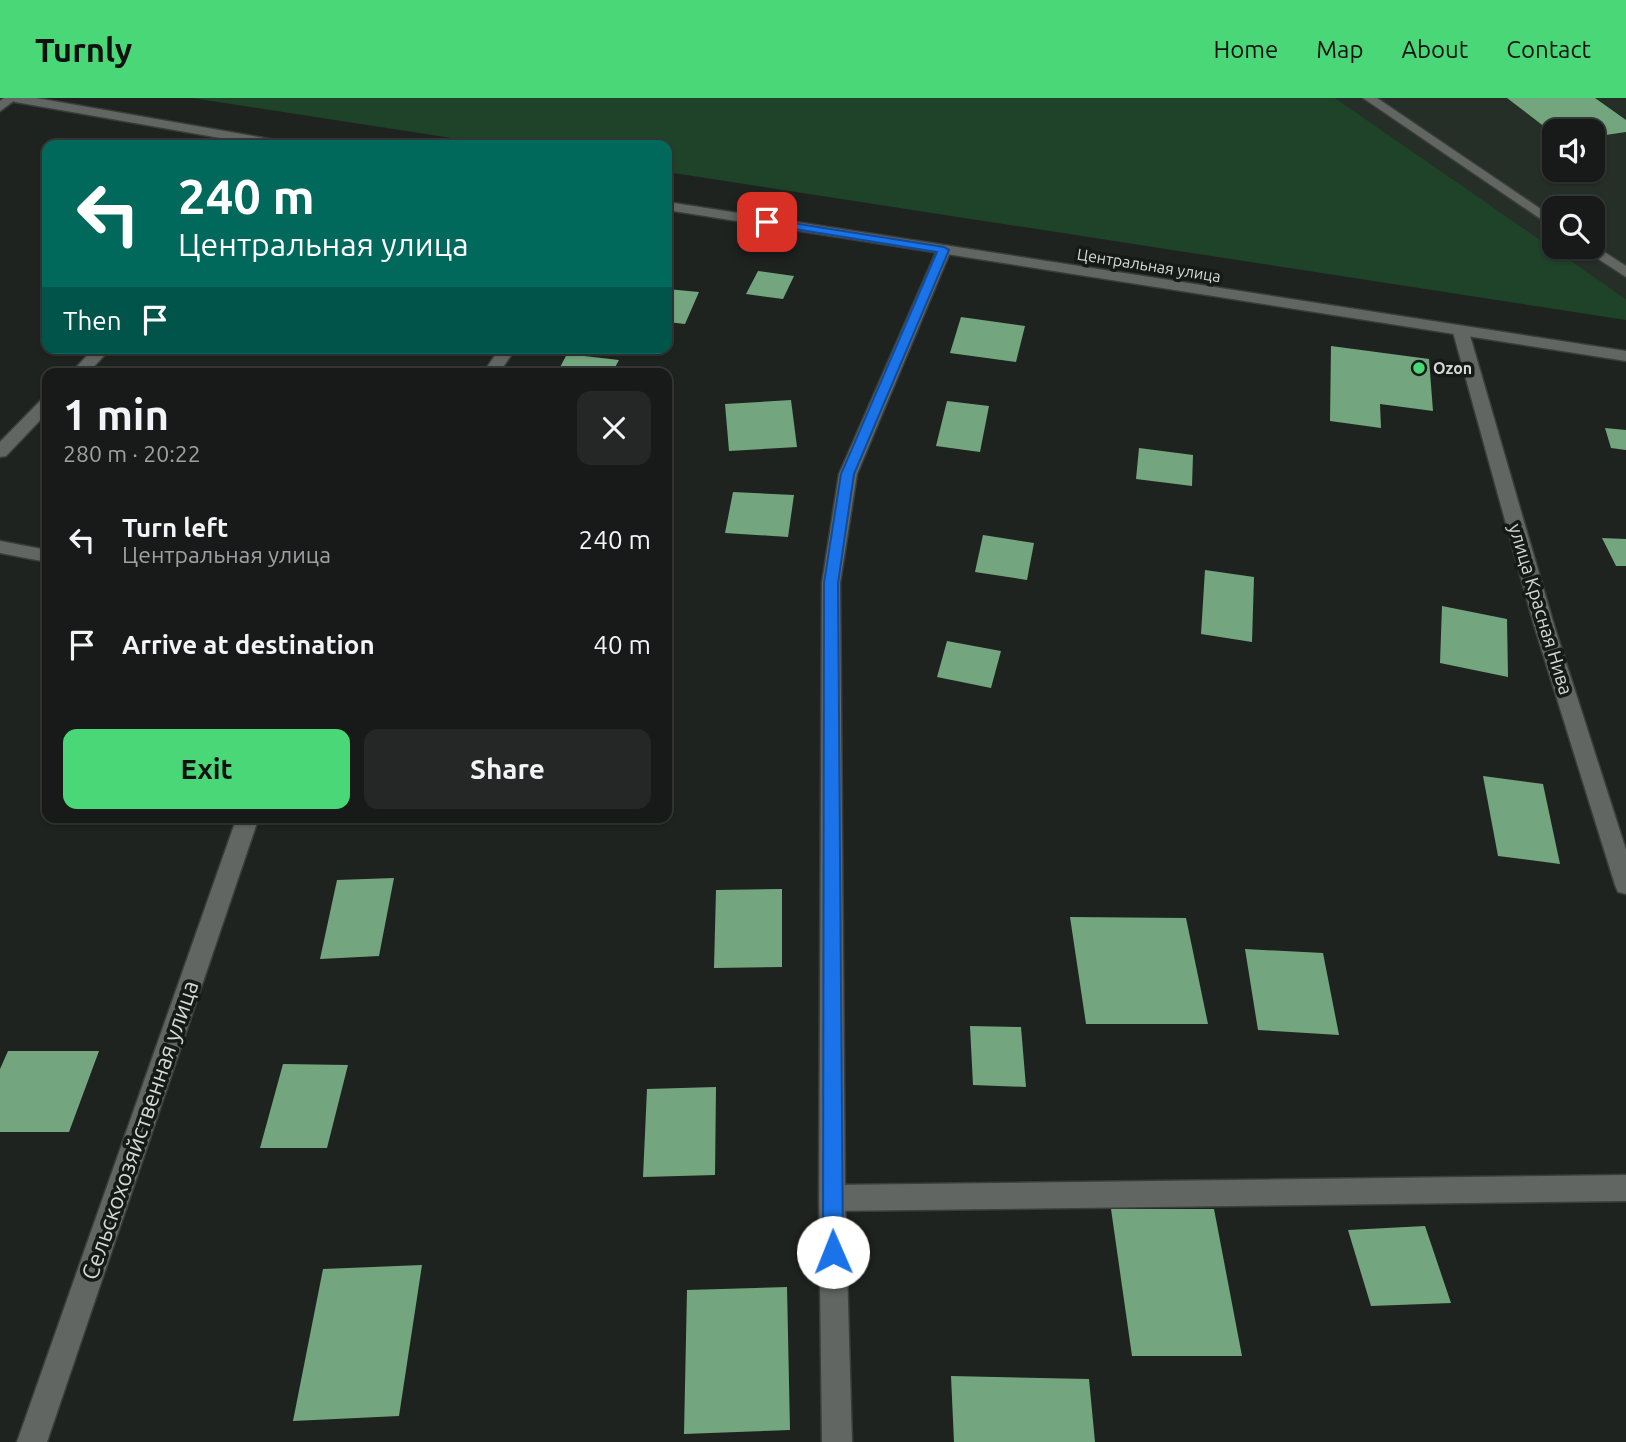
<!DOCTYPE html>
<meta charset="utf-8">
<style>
:root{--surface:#171a18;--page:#242725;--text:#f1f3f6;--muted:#9ea1a2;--line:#363837;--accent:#49d778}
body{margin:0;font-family:Ubuntu,sans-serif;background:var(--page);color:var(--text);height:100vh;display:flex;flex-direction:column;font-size:26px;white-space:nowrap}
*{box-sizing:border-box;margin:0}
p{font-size:23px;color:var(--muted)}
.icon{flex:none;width:38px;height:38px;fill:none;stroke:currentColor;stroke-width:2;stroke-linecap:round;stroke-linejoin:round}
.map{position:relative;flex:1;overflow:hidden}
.sheet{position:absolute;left:42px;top:270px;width:630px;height:455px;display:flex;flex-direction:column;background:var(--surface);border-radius:14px;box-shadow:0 2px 5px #0004,0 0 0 2px var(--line)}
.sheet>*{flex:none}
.guide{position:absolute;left:42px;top:42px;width:630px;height:214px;border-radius:14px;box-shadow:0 2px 5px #0004,0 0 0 2px var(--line);background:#00695c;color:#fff;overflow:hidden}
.fabs{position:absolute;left:1542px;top:21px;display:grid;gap:14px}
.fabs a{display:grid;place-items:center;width:63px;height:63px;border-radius:14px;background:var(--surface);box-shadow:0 2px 5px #0004,0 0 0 2px var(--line);font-size:35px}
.pin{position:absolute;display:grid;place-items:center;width:60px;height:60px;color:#fff;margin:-30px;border-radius:14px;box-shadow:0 4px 10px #0006}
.me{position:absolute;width:77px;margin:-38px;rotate:359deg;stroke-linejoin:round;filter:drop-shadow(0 0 5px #0008)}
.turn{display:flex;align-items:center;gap:24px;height:147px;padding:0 21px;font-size:32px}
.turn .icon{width:91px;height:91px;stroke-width:2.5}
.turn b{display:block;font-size:49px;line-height:60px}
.then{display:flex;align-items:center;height:66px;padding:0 21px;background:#0003;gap:14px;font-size:26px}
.round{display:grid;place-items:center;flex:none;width:74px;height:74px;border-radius:14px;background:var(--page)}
.head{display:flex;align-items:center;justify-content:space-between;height:119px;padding:0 21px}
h1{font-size:42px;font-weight:600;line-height:52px}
.action{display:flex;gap:14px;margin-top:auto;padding:14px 21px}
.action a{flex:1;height:80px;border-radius:14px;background:var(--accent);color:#111;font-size:28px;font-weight:600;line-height:80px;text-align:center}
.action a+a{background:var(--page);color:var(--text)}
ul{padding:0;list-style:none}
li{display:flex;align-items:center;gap:21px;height:105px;padding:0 21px}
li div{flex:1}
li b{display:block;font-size:26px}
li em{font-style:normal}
header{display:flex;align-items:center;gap:42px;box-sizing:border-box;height:98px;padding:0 35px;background:var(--accent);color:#111}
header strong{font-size:33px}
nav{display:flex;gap:38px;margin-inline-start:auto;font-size:24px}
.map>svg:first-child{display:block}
.built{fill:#252e27;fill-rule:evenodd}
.green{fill:#1e4328}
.building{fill:#73a67e}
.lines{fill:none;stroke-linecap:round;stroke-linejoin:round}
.lane-casing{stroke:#3a3d3b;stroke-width:3}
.street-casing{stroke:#3a3d3b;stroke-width:3}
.secondary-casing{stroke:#3a3d3b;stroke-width:3}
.lane{fill:#616662;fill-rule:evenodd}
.street{fill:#616662;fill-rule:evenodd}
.secondary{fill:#616662;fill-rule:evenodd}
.route{fill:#1a73e8;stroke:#114b97;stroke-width:2}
.poi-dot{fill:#49d778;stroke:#161a17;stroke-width:2.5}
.labels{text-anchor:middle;stroke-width:7;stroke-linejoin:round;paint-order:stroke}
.far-street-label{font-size:16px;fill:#d6d8d6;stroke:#161a17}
.far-poi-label{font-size:16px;font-weight:bold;fill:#d6d8d6;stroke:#161a17;text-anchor:start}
.street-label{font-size:19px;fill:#d6d8d6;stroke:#161a17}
.near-street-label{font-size:23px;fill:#d6d8d6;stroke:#161a17}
</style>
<header>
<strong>Turnly</strong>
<nav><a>Home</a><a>Map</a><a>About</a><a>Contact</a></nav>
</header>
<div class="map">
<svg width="1626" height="1344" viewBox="0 0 1626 1344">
<rect width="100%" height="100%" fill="#1f2320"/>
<path class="built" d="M1335 0H1626V201ZM1554 33H1592V72H1554ZM1554 110H1592V149H1554Z"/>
<path class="green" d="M192 0H1335L1626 201V222L667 74V47H497Z"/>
<path class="building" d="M1507 0H1595L1626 22V34L1592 39V33H1554V36Z
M758 173 794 178 783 201 746 196Z
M667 191 699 194 685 226 667 224Z
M961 219 1025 228 1016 264 950 255Z
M1331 248 1429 261 1433 313 1380 306 1381 330 1330 323Z
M567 256 619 262 612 275H557Z
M791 302 797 349 729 353 725 306Z
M947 303 989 308 980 354 936 348Z
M1605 330 1626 332V352L1611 350Z
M1139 350 1193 357 1192 388 1136 381Z
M733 394 794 397 788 439 725 435Z
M983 437 1034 445 1027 482 975 474Z
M1602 440 1626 441V468H1616Z
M1205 472 1254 479 1252 544 1201 536Z
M1442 508 1507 521 1508 579 1440 565Z
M947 543 1001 553 991 590 937 579Z
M1483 678 1543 686 1560 766 1498 758Z
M394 780 379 858 320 861 337 782Z
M782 791V869L714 870 716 792Z
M1070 819 1186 820 1208 926H1086Z
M1245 851 1323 855 1339 937 1258 932Z
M970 928 1021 929 1026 989 973 987Z
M8 953H99L69 1034H0V971Z
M283 966 348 967 327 1050H260Z
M716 989 715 1077 643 1079 647 991Z
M1111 1111H1214L1242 1258H1132Z
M1425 1128 1451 1205 1371 1208 1348 1132Z
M422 1167 399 1318 293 1323 323 1171Z
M787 1189 790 1332 684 1336 687 1192Z
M951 1278 1089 1281 1095 1344H954Z"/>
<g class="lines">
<g class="lane-casing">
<path id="lane" d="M0 443 47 452V464L0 455Z
M1626 1077V1103L832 1113 823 1109 819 1100 823 1091 832 1087Z"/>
</g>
<g class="street-casing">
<path id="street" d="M4 0H18L0 13V3Z
M1363 0H1377L1554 120V130Z
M1592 146 1626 168V179L1580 149H1592Z
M944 148 951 152 857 376 840 485 845 1100 852 1344H822L819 1100 822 485 839 376 937 152Z
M1461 229 1469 234 1554 527 1626 752V796L1618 794 1615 787 1534 527 1453 234Z
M94 250H111L88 275H71Z
M500 250H516L499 275H483Z
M47 301V315L6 358 0 359V344L41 302Z
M237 719H259L47 1344H17Z"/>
</g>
<g class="secondary-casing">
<path id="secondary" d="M9 0H36L281 43 288 47H260L15 4Z
M667 104 1626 253V263L667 112Z"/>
</g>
<use href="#lane" class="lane"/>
<use href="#street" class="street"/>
<use href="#secondary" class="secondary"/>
</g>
<path class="route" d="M767 121 944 149 949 152 854 376 838 485 843 1154 840 1161 833 1164 826 1161 823 1154 824 485 841 376 937 154 764 126 762 124Z"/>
<circle class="poi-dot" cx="1419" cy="270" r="7"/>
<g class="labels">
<g class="far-street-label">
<text transform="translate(1149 167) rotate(9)" y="6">Центральная улица</text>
</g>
<g class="far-poi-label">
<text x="1433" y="276">Ozon</text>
</g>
<g class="street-label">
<text transform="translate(1541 511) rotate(73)" y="7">улица Красная Нива</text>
</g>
<g class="near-street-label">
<text transform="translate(140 1032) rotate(-71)" y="8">Сельскохозяйственная улица</text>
</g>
</g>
</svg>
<div class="fabs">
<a><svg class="icon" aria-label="sound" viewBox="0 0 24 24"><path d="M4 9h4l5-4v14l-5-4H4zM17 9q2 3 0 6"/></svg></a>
<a><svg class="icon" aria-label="search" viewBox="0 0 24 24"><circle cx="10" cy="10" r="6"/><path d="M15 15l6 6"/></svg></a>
</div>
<div class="pin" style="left:767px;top:124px;background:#d93025"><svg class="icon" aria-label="arrive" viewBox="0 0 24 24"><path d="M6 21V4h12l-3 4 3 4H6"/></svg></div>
<svg class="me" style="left:833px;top:1154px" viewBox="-20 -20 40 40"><circle r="19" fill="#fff"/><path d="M0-13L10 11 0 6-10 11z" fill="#1a73e8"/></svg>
<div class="guide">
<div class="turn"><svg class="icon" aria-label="left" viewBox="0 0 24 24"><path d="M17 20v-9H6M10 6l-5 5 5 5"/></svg><div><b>240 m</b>Центральная улица</div></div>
<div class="then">Then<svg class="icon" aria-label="arrive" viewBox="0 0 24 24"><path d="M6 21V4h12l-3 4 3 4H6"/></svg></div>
</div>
<section class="sheet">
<div class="head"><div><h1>1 min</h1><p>280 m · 20:22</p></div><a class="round"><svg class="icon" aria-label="close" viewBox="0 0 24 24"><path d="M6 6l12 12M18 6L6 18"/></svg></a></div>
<ul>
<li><svg class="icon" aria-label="left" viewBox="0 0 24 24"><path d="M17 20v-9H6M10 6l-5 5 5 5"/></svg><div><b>Turn left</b><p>Центральная улица</p></div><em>240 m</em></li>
<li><svg class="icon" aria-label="arrive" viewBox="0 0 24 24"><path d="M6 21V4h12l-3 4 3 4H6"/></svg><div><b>Arrive at destination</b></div><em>40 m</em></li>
</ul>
<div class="action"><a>Exit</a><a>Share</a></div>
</section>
</div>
